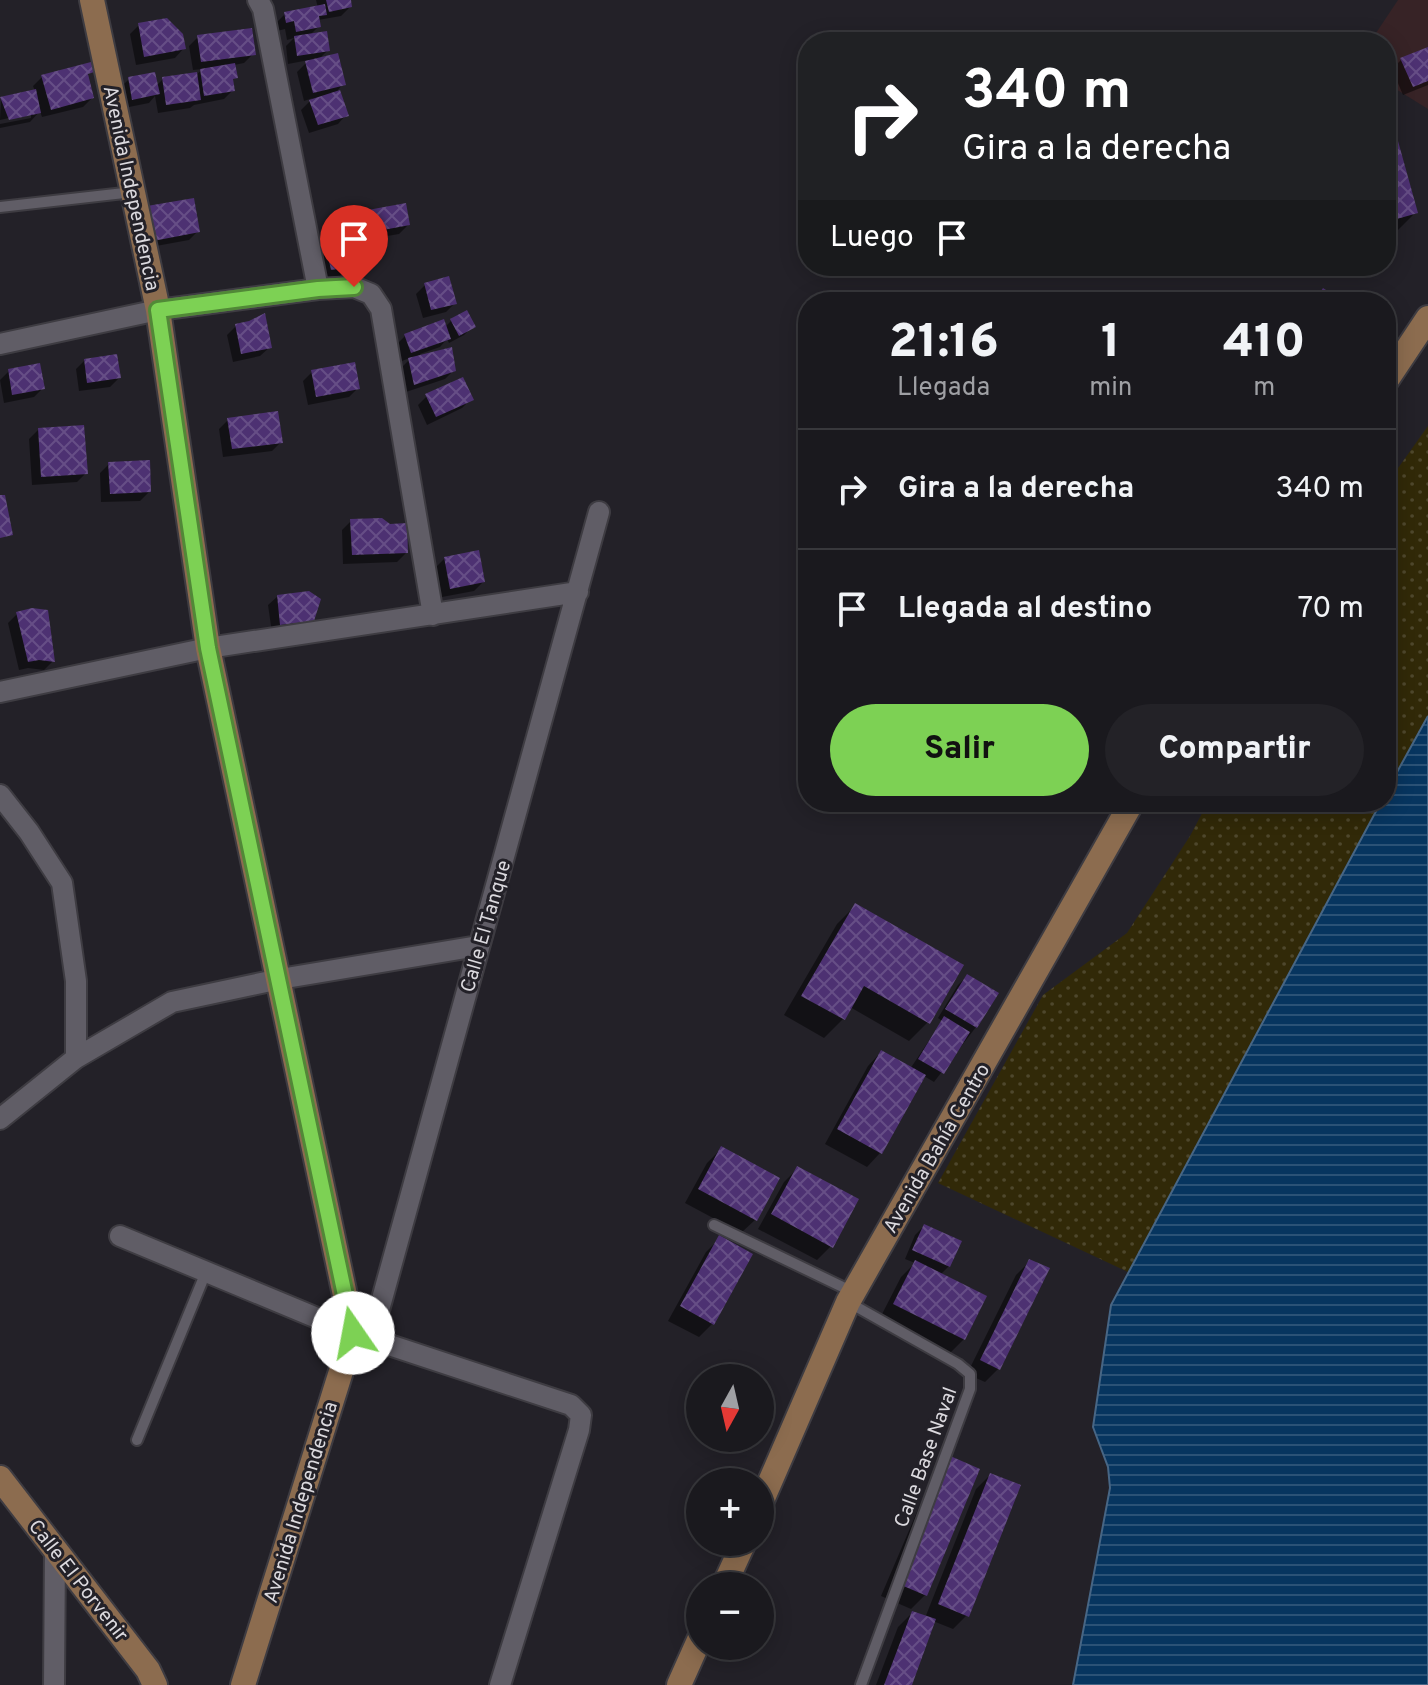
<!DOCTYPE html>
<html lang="es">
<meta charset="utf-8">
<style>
:root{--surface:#1a191e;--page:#232227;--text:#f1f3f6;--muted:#9fa0a4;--line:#38383c;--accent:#7dd154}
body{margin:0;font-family:Overpass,sans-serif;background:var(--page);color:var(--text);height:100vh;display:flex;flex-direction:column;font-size:30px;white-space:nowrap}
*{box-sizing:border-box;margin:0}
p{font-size:26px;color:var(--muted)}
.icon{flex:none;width:44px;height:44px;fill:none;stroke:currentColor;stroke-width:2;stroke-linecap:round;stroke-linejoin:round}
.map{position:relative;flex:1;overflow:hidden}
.drawer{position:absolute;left:798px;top:292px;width:598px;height:520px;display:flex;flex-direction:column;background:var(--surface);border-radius:32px;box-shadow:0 4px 20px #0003,0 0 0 2px var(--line)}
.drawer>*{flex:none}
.guide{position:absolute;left:798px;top:32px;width:598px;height:244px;border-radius:32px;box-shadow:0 4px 20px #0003,0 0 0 2px var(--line);background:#202124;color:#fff;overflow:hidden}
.needle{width:52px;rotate:188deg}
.controls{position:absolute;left:686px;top:1364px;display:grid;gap:16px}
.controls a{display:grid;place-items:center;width:88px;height:88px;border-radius:50%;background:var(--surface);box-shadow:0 4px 20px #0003,0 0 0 2px var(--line);font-size:40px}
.pin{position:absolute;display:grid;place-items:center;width:68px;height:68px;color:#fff;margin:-82px -34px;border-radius:50% 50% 50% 0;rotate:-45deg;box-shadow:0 0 8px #0007}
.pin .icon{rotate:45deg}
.me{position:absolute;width:88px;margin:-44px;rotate:348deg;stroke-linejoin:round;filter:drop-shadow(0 0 6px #0008)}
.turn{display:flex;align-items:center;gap:28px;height:168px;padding:0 32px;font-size:36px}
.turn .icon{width:104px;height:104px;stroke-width:2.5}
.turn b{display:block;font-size:56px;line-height:68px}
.then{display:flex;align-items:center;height:76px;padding:0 32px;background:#0003;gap:16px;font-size:30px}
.eta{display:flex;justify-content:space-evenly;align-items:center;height:136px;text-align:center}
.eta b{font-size:48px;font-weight:800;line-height:56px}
.cta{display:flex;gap:16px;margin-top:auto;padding:16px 32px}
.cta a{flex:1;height:92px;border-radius:48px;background:var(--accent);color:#111;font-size:32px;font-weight:800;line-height:92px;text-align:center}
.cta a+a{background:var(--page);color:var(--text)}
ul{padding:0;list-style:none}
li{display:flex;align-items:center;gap:24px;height:120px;padding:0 32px;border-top:2px solid var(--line)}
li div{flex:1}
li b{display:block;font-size:30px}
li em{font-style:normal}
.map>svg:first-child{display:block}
.commercial{fill:#372326}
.sand{fill:url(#sand-dots)}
.water{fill:url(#water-rules);stroke:#476685;stroke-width:2}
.shadow{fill:#0007}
.building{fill:url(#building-cross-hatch)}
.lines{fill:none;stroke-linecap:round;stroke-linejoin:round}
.lane-casing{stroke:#3e3c42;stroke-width:14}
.street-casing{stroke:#3e3c42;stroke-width:24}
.secondary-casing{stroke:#3e3c42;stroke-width:28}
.lane{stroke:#605d66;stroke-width:10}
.street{stroke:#605d66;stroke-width:20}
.secondary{stroke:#8c6c4f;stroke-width:24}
.route-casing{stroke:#518837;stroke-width:20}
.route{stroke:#7dd154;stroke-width:14}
.labels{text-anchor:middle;stroke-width:6;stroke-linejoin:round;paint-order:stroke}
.street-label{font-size:20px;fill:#dbd9de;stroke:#232128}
</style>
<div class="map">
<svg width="1428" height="1685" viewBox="0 0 1428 1685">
<defs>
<pattern id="sand-dots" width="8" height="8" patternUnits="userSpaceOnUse" patternTransform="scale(2)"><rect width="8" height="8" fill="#312908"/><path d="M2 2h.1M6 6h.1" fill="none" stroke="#4e472c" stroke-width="1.8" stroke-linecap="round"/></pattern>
<pattern id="water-rules" width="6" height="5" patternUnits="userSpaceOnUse" patternTransform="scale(2)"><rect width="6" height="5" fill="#07355f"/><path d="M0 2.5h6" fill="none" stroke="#2b5276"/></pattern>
<pattern id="building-cross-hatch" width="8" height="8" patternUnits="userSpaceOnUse" patternTransform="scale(2)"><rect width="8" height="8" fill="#4d3172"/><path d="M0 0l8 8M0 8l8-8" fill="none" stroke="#664e86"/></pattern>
</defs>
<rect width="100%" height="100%" fill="#232128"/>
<path class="commercial" d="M1398 0H1428V109L1386 83V42H1370Z"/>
<path class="sand" d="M1428 426V748L1128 1272 938 1183 1043 995 1127 933 1190 836 1208 802H1386V485Z"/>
<path class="water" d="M1428 716V1685H1073L1110 1488 1108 1467 1093 1427 1111 1305 1381 802H1386V792Z"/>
<path class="shadow" d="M316 0H349L350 7 341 16 318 20 319 26 310 35 328 50 318 60 343 84 338 90 346 115 338 124 309 133 301 110 313 98 304 101 297 72 309 60 288 64 286 46 294 38 287 40 285 29 277 31 276 23 285 14 318 8Z
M139 25 184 48 175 58 136 65 130 34Z
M198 37 253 54 244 63 234 65 236 77 231 81 233 90 224 99 194 105 190 108 158 113 155 96 149 103 124 108 120 88 129 79 156 86 163 79 197 74 203 69 193 70 189 46Z
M1428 49V85L1403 95 1392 69 1401 60Z
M92 71 86 77 92 98 83 107 42 117 40 111 30 122 0 128V124L31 118V113L0 120 1 99 35 91 33 86 42 77Z
M1386 147 1416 212 1397 231 1386 234Z
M358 214 408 225 399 234 352 242 349 223Z
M139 217 198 231 189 240 145 248Z
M325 240 349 267 340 276 323 278 316 249Z
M425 285 455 303 446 312 423 318 416 294Z
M451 321 473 326 464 335 449 343 447 339 440 347 420 354 421 357 454 370 445 379 406 392 400 369 412 357 402 361 396 345 405 336 445 327Z
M236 326 270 347 260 356 233 362 227 335Z
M85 360 119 378 110 387 79 391 76 369Z
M9 371 43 388 34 397 4 403 0 380Z
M312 372 358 388 349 397 308 405 303 381Z
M427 396 471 399 462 408 427 425 418 405Z
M228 420 281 442 272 451 223 457 219 429Z
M38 430 86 473 77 482 32 485 29 439Z
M109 464 149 492 140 501 101 502 100 473Z
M351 521 406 553 397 562 343 564 342 530Z
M445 558 483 582 474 591 442 597 436 567Z
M278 596 312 620 303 629 272 633 268 605Z
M17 614 53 661 44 670 28 668 19 670 8 623Z
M856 905 928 1022 909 1041 850 1007 843 1019 824 1038 784 1015 837 924Z
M967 976 976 1027 934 1082 924 1076 880 1153 867 1167 825 1144 868 1066 881 1052 910 1069 942 1021 938 1018 958 985Z
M721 1149 755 1220 741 1233 685 1203 707 1163Z
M798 1168 831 1246 817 1260 758 1229 784 1182Z
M924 1226 949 1266 940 1275 964 1339 950 1353 880 1318 901 1277 915 1263 905 1259 915 1235Z
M720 1238 713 1323 699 1337 668 1321 706 1252Z
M1030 1261 999 1368 985 1382 967 1374 1016 1275Z
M934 1472 925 1595 911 1609 881 1596Z
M990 1475 967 1615 953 1629 933 1621 910 1685H876L898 1627 912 1613 925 1618 976 1489Z"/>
<path class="building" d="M326 0H351L352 7 329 12Z
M325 4 327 15 319 16 321 27 296 32 294 21 286 23 284 12Z
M167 18 183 34 186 49 144 57 138 23Z
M252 28 256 55 201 62 197 35Z
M327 31 330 51 297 56 294 36Z
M1428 47V81L1413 87 1400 58Z
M338 53 346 85 313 93 305 61Z
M91 62 94 72 88 74 94 98 51 110 41 75Z
M235 63 238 78 233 79 235 91 204 96 200 69Z
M155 72 160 94 132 100 128 77Z
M197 72 201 100 166 105 162 77Z
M36 89 41 113 9 120 0 97Z
M340 90 349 116 318 125 309 100Z
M1398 141 1418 213 1386 222V145Z
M194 198 200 232 153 241 147 206Z
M406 203 410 225 361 234 357 212Z
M349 234 351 267 331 270 324 238Z
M449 276 457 304 431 310 424 283Z
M1323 288 1343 302H1314Z
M467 310 476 327 459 336 450 319Z
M265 313 272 348 241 354 235 324 249 321Z
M444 319 451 339 411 353 404 334Z
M452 347 456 371 414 385 408 358Z
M117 354 121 378 87 383 84 359Z
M355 362 360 389 316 397 311 370Z
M40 363 45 389 12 395 8 369Z
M463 377 474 400 436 417 425 394Z
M278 411 283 443 232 449 227 418Z
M84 425 88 474 41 477 38 428Z
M150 460 151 492 110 494 108 462Z
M0 495H5L13 535 0 538Z
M382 518 390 524 407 523 408 553 352 555 350 519Z
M479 550 485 582 450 589 444 557Z
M309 591 321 599 314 621 280 625 277 595Z
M32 608 48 610 55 662 39 660 28 662 16 612Z
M855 903 964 965 930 1024 864 986 845 1020 801 996Z
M967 974 999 993 977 1028 945 1009Z
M944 1016 970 1032 944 1074 918 1059Z
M881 1050 926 1075 882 1154 837 1129Z
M721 1146 780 1178 757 1221 698 1189Z
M797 1166 859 1199 833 1248 771 1214Z
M924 1224 962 1241 950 1267 912 1250Z
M719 1235 753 1254 714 1325 680 1306Z
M1029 1259 1050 1268 1000 1370 980 1360Z
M915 1260 987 1296 965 1340 893 1304Z
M948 1455 980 1469 927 1596 894 1582Z
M990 1473 1021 1485 969 1617 938 1604Z
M912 1611 936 1619 912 1685H884Z"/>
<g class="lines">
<g class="lane-casing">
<path id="lane" d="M0 207 133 192
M714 1225 853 1292
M848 1302 958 1364 970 1374V1389L861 1685
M137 1440 206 1272"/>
</g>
<g class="street-casing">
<path id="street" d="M258 0 263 9 318 289
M0 344 158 310 318 289 354 287 371 294 381 309 433 615
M0 692 208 648 578 592
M0 795 29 832 62 883 76 981V1058
M0 1119 76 1058 172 1002 280 979 478 946
M120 1236 353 1333 571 1405 581 1415 579 1430 500 1685
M371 1339 599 512
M54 1685 55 1548"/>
</g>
<g class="secondary-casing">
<path id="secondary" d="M92 0 158 310 208 648 353 1333 243 1685
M1386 381 1428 318
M0 1478 148 1670 155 1685
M760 1505 848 1302 1132 802
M724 1586 744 1542
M679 1685 700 1638"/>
</g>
<use href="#lane" class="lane"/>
<use href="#street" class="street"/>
<use href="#secondary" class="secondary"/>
</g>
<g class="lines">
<g class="route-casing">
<path id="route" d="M353 1333 208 648 158 310 318 289 354 287"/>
</g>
<use href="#route" class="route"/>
</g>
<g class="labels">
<g class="street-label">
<text transform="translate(132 188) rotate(78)" y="7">Avenida Independencia</text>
<text transform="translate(485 926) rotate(-74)" y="7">Calle El Tanque</text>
<text transform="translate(936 1148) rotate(-60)" y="7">Avenida Bahía Centro</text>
<text transform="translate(925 1457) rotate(-70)" y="7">Calle Base Naval</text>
<text transform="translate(300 1502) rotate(-73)" y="7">Avenida Independencia</text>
<text transform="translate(79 1580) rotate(52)" y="7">Calle El Porvenir</text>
</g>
</g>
</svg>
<div class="controls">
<a><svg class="needle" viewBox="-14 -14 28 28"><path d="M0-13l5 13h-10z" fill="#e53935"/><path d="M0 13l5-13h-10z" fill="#9fa0a4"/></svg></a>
<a>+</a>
<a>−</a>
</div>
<div class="pin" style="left:354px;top:287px;background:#d93025"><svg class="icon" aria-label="arrive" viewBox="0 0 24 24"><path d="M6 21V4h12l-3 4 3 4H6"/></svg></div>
<svg class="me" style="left:353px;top:1333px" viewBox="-20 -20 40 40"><circle r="19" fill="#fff"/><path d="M0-13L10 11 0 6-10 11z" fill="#7dd154"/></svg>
<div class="guide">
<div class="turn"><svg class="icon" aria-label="right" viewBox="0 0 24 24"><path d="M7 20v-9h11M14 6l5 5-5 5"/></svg><div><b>340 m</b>Gira a la derecha</div></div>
<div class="then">Luego<svg class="icon" aria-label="arrive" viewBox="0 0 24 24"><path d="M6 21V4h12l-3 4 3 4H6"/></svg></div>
</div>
<section class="drawer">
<div class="eta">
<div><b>21:16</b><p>Llegada</p></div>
<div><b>1</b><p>min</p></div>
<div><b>410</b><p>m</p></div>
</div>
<ul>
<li><svg class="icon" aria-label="right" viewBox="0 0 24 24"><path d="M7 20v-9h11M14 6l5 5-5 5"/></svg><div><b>Gira a la derecha</b></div><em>340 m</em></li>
<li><svg class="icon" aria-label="arrive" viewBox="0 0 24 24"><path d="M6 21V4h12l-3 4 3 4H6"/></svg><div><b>Llegada al destino</b></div><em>70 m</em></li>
</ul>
<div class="cta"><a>Salir</a><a>Compartir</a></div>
</section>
</div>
